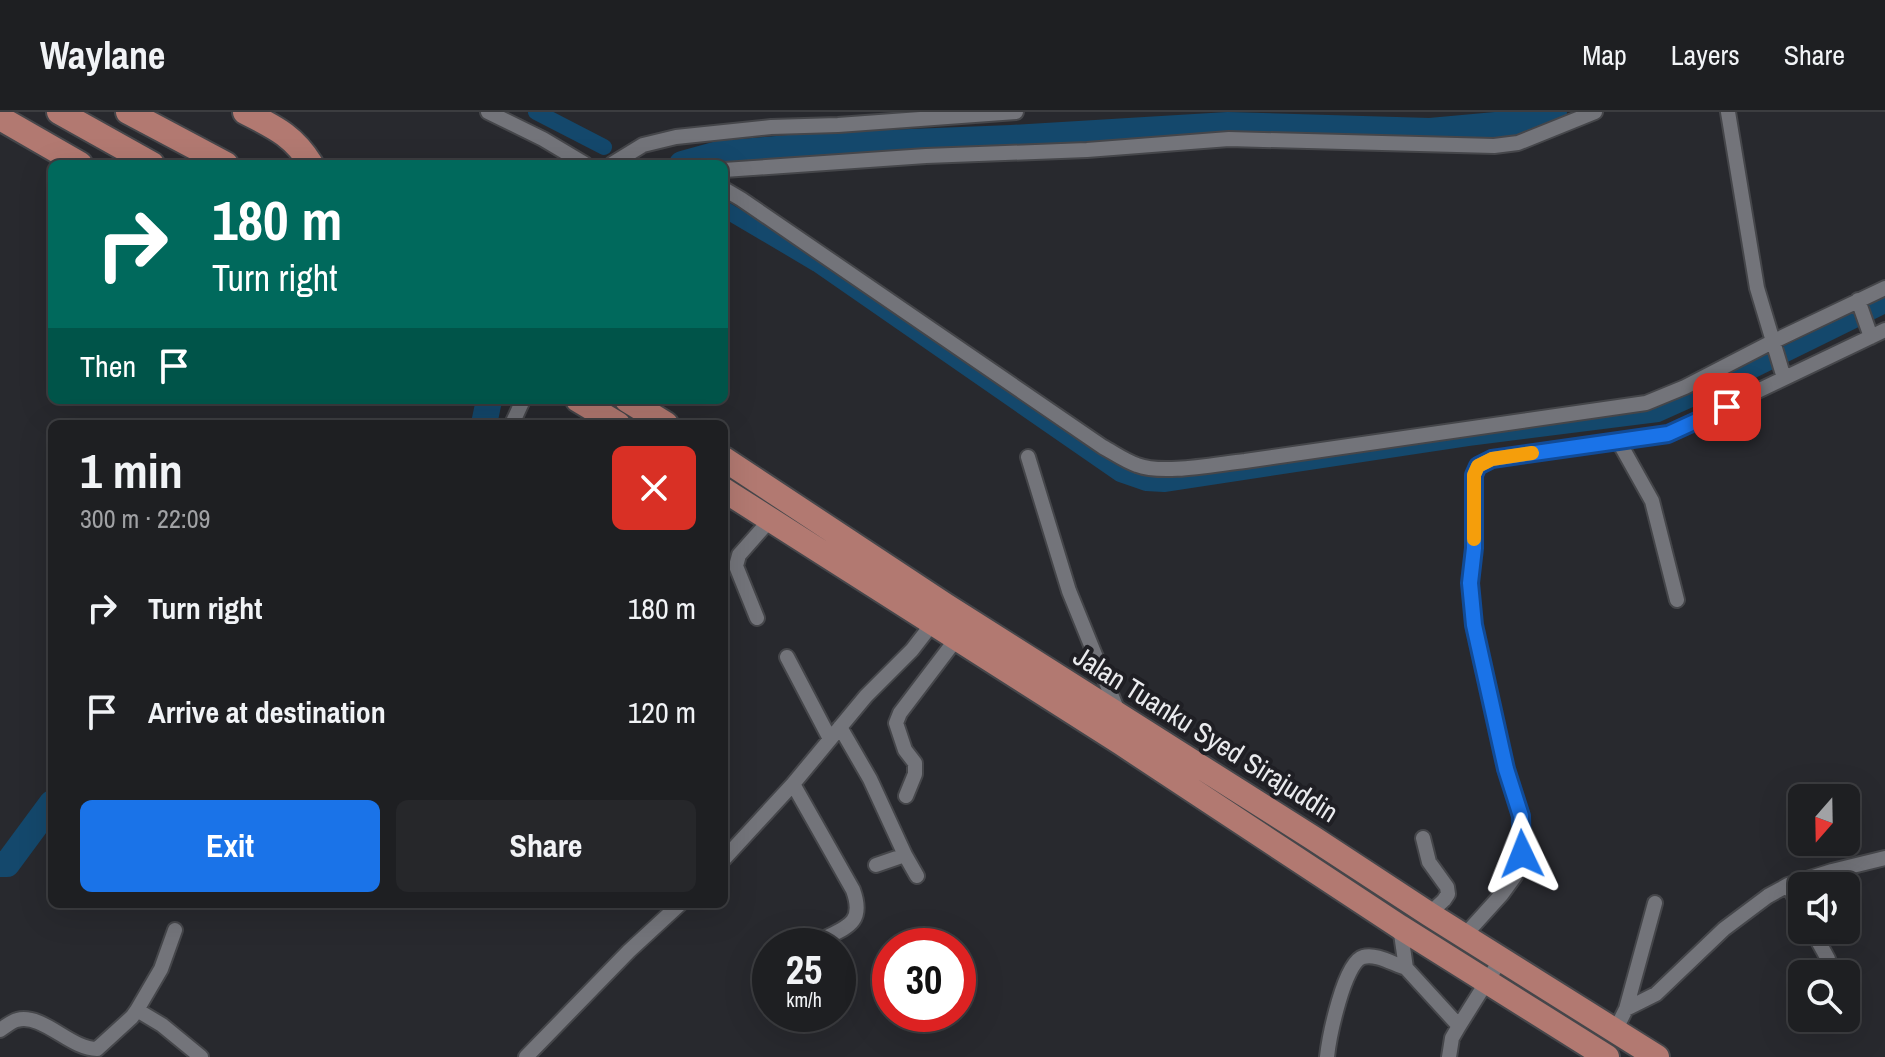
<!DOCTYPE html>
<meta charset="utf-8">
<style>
:root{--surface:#1e1f22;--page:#26272a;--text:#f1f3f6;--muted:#a1a2a5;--line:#3c3d40;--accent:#1a73e8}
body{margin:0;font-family:"Archivo Narrow",sans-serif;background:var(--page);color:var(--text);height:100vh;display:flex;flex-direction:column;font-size:30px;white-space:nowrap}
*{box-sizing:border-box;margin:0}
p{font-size:26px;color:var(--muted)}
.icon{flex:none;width:44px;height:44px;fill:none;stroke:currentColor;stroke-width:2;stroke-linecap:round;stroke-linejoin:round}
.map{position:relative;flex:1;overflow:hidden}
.side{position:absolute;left:48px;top:308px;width:680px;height:488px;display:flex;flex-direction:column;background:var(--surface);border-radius:12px;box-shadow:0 8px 32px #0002,0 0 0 2px var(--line)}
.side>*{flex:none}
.hud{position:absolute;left:48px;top:48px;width:680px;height:244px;border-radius:12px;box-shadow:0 8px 32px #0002,0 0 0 2px var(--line);background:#00695c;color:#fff;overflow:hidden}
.needle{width:52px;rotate:200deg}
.tools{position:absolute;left:1788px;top:672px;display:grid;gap:16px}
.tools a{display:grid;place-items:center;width:72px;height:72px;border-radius:12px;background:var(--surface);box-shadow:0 8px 32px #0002,0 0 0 2px var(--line);font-size:40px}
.speed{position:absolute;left:752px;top:816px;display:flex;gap:16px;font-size:40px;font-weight:700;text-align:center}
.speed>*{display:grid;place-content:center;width:104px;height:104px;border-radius:50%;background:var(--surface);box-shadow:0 8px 32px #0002,0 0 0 2px var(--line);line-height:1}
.speed small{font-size:20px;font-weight:400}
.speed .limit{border:12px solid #d22;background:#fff;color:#111}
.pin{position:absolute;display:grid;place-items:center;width:68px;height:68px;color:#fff;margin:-34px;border-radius:16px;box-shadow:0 4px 12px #0006}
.me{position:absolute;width:88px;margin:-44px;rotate:358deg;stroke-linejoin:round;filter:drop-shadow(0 0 6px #0008)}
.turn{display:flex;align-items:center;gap:28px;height:168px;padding:0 32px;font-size:36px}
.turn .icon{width:104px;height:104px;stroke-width:2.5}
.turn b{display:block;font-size:56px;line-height:68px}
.then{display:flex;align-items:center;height:76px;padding:0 32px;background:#0003;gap:16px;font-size:30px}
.round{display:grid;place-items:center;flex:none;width:84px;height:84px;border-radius:12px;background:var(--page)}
.head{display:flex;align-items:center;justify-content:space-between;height:136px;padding:0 32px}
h1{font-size:48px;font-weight:800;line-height:60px}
.button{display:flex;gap:16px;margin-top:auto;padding:16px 32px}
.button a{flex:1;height:92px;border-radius:12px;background:var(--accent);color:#fff;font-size:32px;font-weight:800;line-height:92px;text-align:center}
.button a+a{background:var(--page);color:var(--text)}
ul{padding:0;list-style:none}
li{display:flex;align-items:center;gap:24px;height:104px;padding:0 32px}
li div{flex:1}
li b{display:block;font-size:30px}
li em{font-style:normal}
header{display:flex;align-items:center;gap:48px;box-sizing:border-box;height:112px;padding:0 40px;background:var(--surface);border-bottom:2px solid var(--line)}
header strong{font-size:38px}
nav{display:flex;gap:44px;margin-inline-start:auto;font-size:28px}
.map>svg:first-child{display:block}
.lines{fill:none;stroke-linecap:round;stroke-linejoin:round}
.canal{stroke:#14486c;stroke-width:16}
.river{stroke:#14486c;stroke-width:26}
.minor-casing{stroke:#45464a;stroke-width:18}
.trunk-casing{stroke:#45464a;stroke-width:28}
.minor{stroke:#73747a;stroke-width:14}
.trunk{stroke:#b27971;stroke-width:24}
.route-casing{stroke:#114b97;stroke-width:20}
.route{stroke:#1a73e8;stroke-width:14}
.slow{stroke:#f59e0b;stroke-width:14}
.labels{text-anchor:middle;stroke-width:8;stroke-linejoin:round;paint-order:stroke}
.street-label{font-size:28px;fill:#eaebee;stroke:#1f1f24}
</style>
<header>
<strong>Waylane</strong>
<nav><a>Map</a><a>Layers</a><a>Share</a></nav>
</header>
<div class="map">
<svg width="1885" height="945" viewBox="0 0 1885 945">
<rect width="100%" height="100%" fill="#28292e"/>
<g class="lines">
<path class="canal" d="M536 0 604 35
M724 97 817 152 1120 362 1146 371 1164 372 1468 326 1658 302 1727 271 1885 193"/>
<path class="river" d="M682 52 718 42 811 34 1011 26 1228 13 1430 19 1528 10 1554 0
M484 312 489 288
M0 752H7L52 691"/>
<g class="minor-casing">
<path id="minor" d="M488 0 543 27 585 52
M1728 0 1757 176 1784 266
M612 52 643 33 676 25 771 15 838 13 1016 0
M724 58 926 44 1087 38 1229 27 1494 34 1518 31 1595 0
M724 77 741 87 1103 335C1114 341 1125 349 1137 353 1163 363 1216 352 1245 349L1646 291 1685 275 1772 230 1885 176
M1858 188 1871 225
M512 312 523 288
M1619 330 1652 389 1677 488
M1028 345 1069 479 1119 602
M757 506 736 454 739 443 770 408
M787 545 830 627
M840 615 870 667 905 743 917 764
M793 672 853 778C865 811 847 815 821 828
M906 684 915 662V651L905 638 896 611 900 601 957 526
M1423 726 1429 750 1447 775 1448 782 1444 788 1429 802
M724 747 793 672 866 584 912 538 936 507
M876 753 905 743
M1788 773 1802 799
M1400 815 1406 856 1459 914 1501 847
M175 818 161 857 137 898 162 913 201 945
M1812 818 1828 847
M1464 824 1502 782 1515 764 1522 742 1521 704 1506 657 1474 513 1470 471 1474 436V363L1478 354 1492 347 1668 322 1885 218
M1626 897 1655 791
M0 918C5 915 12 909 17 908 43 901 70 937 97 937L132 905 137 898
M1615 919 1626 897 1656 882 1724 817 1768 784 1788 773 1832 759 1885 746
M526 945 629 839 680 792
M1327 945C1329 926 1344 850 1363 845 1376 841 1393 852 1406 856
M1449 945 1452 926 1459 914"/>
</g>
<g class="trunk-casing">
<path id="trunk" d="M59 0 152 52
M128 0 226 52
M245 0C274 15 293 23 311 52
M0 6 80 52
M578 288 618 312
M627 288 666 312
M724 347 945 493 1313 726 1429 802 1657 945
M724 378 1121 631 1400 815 1607 945"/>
</g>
<use href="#minor" class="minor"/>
<use href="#trunk" class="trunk"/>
</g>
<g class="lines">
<g class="route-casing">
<path id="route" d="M1522 742 1521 704 1506 657 1474 513 1470 471 1474 436V363L1478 354 1492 347 1668 322 1727 295"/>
</g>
<use href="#route" class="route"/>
<path class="slow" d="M1474 427V363L1478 354 1492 347 1532 341"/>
</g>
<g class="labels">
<g class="street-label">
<text transform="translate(1206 622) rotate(32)" y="10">Jalan Tuanku Syed Sirajuddin</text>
</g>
</g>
</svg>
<div class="tools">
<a><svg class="needle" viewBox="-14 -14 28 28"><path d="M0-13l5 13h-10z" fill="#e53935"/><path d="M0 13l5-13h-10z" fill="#a1a2a5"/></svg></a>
<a><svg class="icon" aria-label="sound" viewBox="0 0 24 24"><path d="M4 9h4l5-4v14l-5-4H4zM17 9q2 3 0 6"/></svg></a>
<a><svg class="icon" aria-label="search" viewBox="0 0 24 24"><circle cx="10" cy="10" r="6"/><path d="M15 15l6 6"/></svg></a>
</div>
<div class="speed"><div>25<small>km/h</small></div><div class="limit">30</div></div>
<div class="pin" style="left:1727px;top:295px;background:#d93025"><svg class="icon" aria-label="arrive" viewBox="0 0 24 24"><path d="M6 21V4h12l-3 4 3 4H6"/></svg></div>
<svg class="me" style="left:1522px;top:742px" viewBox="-20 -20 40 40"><path d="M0-17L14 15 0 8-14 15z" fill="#1a73e8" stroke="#fff" stroke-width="4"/></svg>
<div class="hud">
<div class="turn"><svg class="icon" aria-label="right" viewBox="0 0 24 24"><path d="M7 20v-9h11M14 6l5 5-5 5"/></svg><div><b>180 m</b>Turn right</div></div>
<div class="then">Then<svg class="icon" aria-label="arrive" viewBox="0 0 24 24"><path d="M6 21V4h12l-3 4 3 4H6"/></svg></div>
</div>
<section class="side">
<div class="head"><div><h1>1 min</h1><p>300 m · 22:09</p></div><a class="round" style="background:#d93025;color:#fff"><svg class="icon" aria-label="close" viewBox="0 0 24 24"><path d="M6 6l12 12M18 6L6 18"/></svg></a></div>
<ul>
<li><svg class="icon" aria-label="right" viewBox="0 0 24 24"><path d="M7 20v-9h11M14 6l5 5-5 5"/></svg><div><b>Turn right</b></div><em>180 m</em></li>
<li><svg class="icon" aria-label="arrive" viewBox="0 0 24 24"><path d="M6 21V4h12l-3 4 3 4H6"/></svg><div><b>Arrive at destination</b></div><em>120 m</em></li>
</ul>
<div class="button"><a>Exit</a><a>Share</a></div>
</section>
</div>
